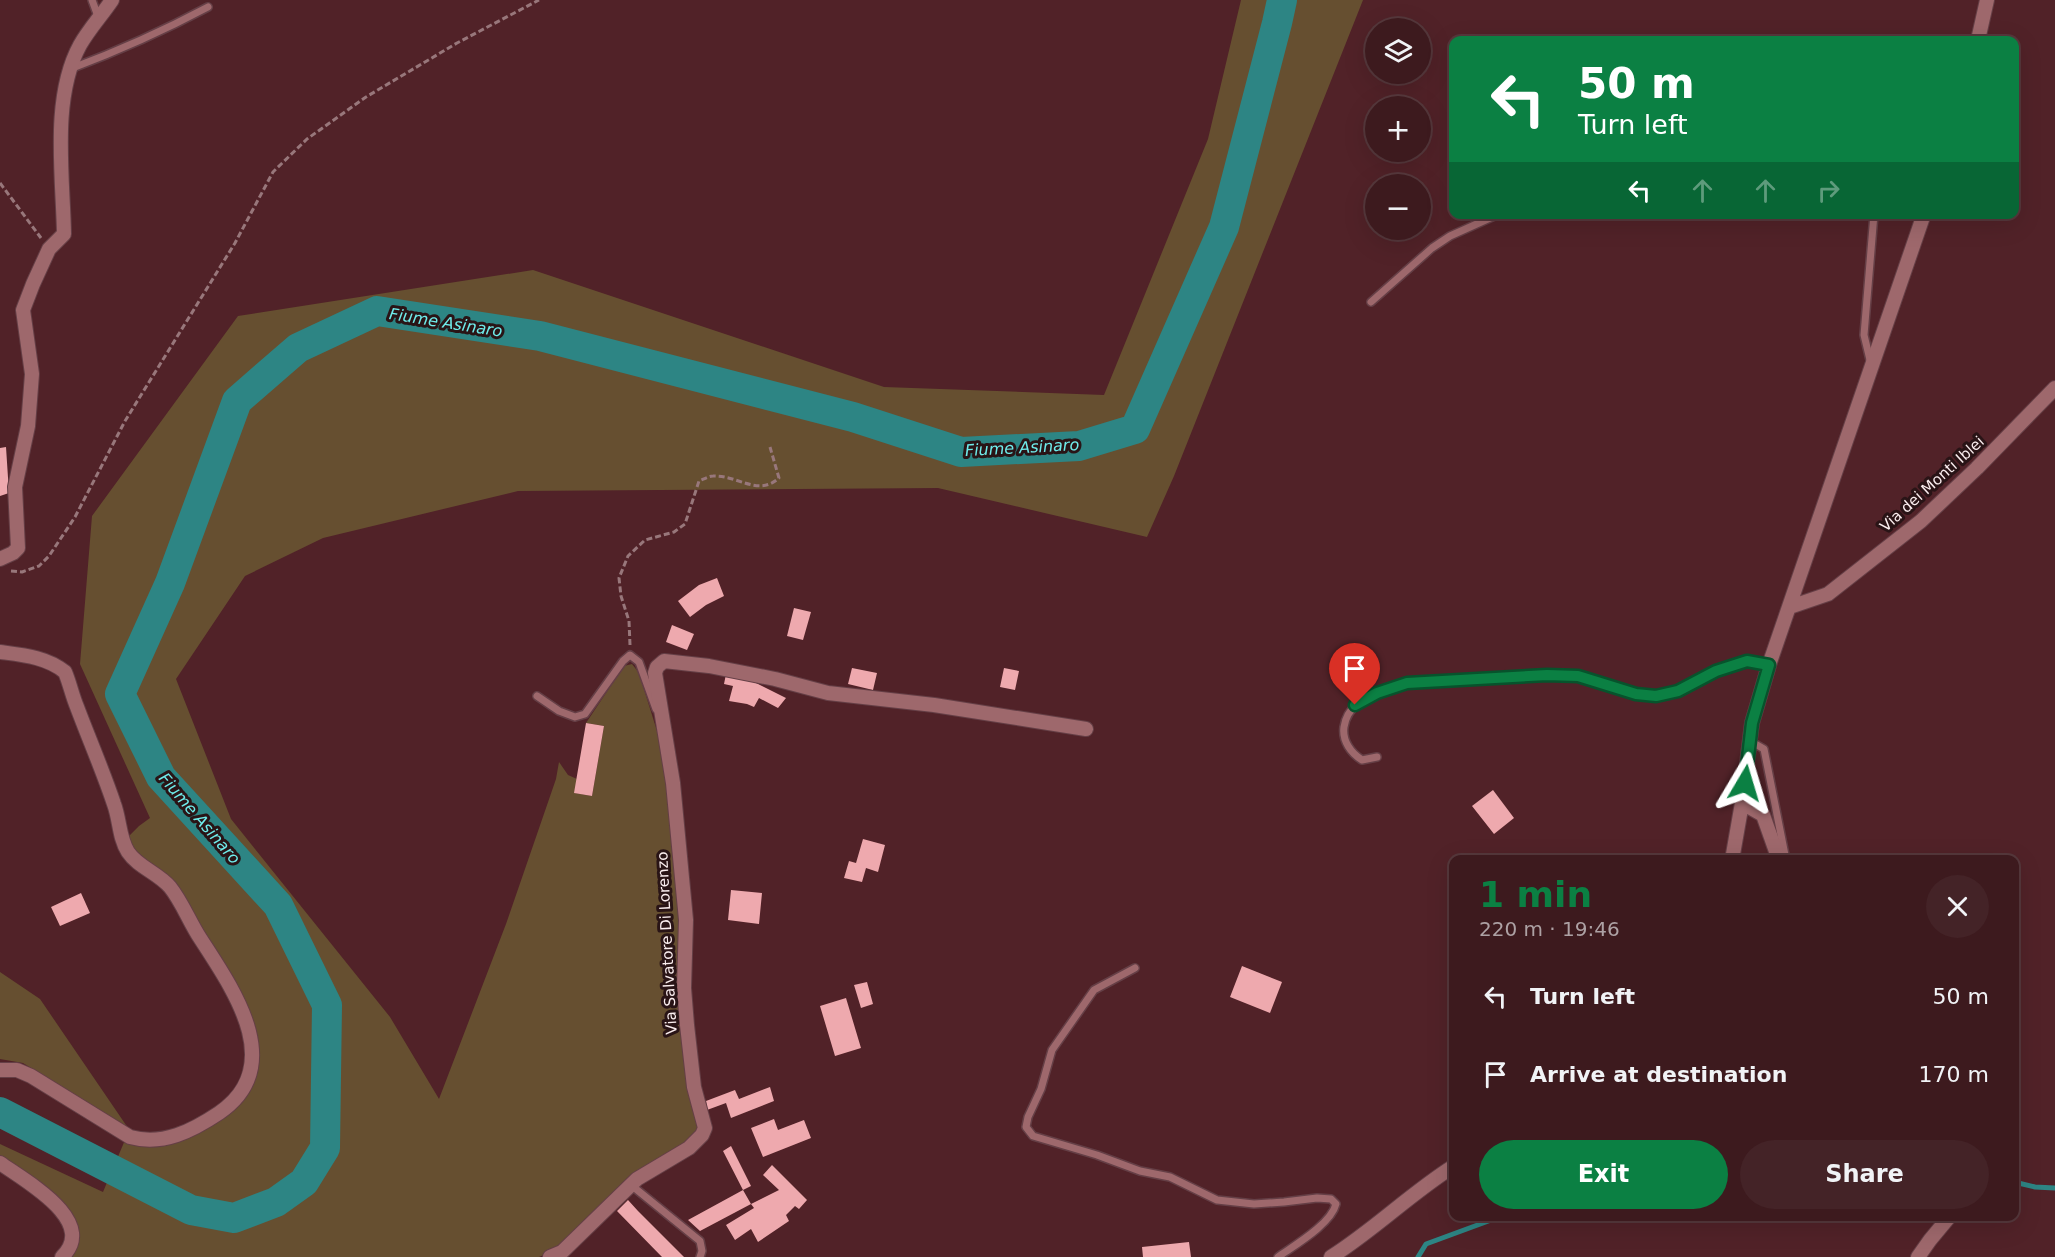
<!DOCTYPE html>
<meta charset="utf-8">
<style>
:root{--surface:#3d1a1e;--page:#442327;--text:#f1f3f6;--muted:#ada1a4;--line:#56383c;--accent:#0b8043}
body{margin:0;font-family:"DejaVu Sans",sans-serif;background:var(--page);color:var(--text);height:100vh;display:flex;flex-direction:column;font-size:22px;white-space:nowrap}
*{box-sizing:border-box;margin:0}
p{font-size:20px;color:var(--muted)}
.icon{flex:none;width:33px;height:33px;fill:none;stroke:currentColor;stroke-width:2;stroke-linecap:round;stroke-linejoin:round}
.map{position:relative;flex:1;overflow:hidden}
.details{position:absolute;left:1449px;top:855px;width:570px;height:366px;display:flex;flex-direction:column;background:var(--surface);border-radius:12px;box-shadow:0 6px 24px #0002,0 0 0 2px var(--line)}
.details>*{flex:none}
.hud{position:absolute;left:1449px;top:36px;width:570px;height:183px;border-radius:12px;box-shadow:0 6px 24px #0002,0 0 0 2px var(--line);background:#0b8043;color:#fff;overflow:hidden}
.controls{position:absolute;left:1365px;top:18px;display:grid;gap:12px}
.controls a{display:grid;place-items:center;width:66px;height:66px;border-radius:50%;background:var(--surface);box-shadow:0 6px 24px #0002,0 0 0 2px var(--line);font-size:30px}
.pin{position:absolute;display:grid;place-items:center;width:51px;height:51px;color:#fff;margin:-62px -26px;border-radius:50% 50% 50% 0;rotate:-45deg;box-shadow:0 0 6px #0007}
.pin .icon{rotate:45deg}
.me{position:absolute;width:66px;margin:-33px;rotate:7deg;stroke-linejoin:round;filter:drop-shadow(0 0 4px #0008)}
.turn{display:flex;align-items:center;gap:21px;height:126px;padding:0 30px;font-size:27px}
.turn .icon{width:78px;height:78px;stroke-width:2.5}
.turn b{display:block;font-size:42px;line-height:51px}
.lanes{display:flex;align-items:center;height:57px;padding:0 30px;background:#0003;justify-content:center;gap:30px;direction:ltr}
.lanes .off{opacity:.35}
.round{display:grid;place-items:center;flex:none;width:63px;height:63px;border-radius:32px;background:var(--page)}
.headline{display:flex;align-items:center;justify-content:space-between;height:102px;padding:0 30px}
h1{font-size:36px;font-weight:700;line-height:45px;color:var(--accent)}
.cta{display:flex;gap:12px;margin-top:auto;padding:12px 30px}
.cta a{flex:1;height:69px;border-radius:36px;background:var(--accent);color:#fff;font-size:24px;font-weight:700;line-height:69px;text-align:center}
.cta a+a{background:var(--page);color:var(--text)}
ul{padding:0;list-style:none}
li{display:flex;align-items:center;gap:18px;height:78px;padding:0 30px}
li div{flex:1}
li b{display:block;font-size:22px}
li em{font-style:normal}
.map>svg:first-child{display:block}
.green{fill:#664f30}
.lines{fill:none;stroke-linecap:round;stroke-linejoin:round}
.stream{stroke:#2d8584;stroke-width:5}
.river{stroke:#2d8584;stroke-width:30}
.building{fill:#eea9ae}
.service-casing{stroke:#653f46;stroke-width:10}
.minor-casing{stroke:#653f46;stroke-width:16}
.path{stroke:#98777b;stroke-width:3;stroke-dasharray:6 3;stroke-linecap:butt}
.service{stroke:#9e686c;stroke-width:7}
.minor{stroke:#9e686c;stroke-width:14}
.route-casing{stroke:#07532c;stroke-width:15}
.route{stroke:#0b8043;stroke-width:10}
.labels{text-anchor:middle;stroke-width:6;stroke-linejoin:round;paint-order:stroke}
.street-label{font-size:15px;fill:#fbeeef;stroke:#291416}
.water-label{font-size:16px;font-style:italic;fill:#6feceb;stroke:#291416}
</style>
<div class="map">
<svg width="2055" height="1257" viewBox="0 0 2055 1257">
<rect width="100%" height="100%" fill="#512228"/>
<path class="green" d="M1241 0H1363L1174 476 1147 537 938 488 518 491 323 538 245 576 176 679 231 819 390 1017 439 1099 506 924 556 779 559 762 568 775 577 779 575 793 592 796 604 726 586 723 624 666 632 664 639 673 661 744 669 784 699 1117 698 1133 558 1249 539 1257H69L74 1222 0 1159V1144L103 1192 125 1140 142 1147 159 1144 243 1097C255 1085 254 1073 255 1058L202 933 126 839 139 826 150 818 80 664 92 516 238 316 533 270 884 387 1104 395 1208 139Z
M0 972 40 999 128 1128 23 1063 0 1059Z"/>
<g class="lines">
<path class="stream" d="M2014 1182 2035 1187 2055 1188
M1418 1257 1426 1244 1502 1216"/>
<path class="river" d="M0 1112 191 1210 234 1218 276 1202 304 1182 325 1148 327 1005 278 905 161 777 120 694 170 583 237 401 298 348 377 311 540 336 853 417 961 452 1079 446 1135 429 1224 227 1277 23 1282 0"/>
</g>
<path class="building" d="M6 447 9 493 0 496V448Z
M717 578 724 596 706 605 690 617 678 601 699 585Z
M794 608 811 612 803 640 787 636Z
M672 625 694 634 687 650 666 642Z
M852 668 877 673 873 690 848 684Z
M1004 668 1019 671 1015 690 1000 687Z
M726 674 754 682 786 698 778 708 759 698 754 707 747 704 729 701 733 686 724 684Z
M586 723 604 726 592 796 574 793Z
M1493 790 1514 818 1494 834 1472 806Z
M863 839 885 845 878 872 866 868 862 882 844 878 849 861 856 863Z
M731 890 762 893 759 924 728 920Z
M81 893 90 913 60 926 51 907Z
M1242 966 1282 982 1270 1013 1230 997Z
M867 982 873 1004 861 1008 854 985Z
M846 998 861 1048 835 1056 820 1006Z
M770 1087 774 1101 731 1118 726 1103 707 1110 706 1101 735 1090 739 1099Z
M774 1119 778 1130 804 1120 811 1138 763 1157 751 1128Z
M731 1146 751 1186 743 1190 723 1151Z
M772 1165 807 1200 799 1209 795 1206 786 1215 789 1221 758 1242 751 1229 735 1240 726 1225 754 1208 751 1204 779 1190 763 1175Z
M743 1190 751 1204 700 1231 688 1220Z
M628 1200 638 1211 684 1257H662L617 1211Z
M1189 1242 1191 1257H1143L1142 1247Z"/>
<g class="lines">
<g class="service-casing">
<path id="service" d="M92 0 99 19
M70 69C118 51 163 31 208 7
M1371 302 1432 248 1450 236 1499 214
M1871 364 1864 335 1874 214
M537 696 559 711 575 717 585 714 623 661 630 655 639 662 656 709
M1750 741 1764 749 1786 860
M1377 757 1362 760C1351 753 1342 741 1344 727 1351 678 1448 681 1484 678 1514 677 1545 673 1575 676 1602 678 1626 695 1654 696 1688 697 1714 665 1747 661 1754 661 1762 663 1769 665
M1135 968 1094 990 1052 1050 1041 1089 1028 1117 1026 1127 1033 1136 1097 1155 1140 1171 1170 1177 1217 1200 1254 1204 1284 1202 1317 1198 1331 1199 1336 1204C1331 1224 1295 1245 1278 1257
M631 1185 700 1241 702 1251 700 1257"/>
</g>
<g class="minor-casing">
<path id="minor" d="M1978 40 1987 0
M0 559 13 553 18 548 15 487 28 426 32 374 23 310 33 284 49 249 64 234C63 176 51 98 80 45 89 29 102 15 112 0
M1790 607 1828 594 1921 521 1977 468 2055 388
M0 652C23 655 47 657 65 672 70 684 72 695 77 707 89 739 103 771 114 804 120 820 119 838 128 852 138 867 158 873 170 887 182 902 189 921 200 938 233 989 288 1066 219 1113 192 1131 163 1146 130 1137L31 1076 17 1070H0
M1742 803 1763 815 1779 860
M1732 860 1742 803 1752 723 1769 665 1924 214
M0 1163C25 1181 99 1221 62 1257
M550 1257 562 1252 637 1179 689 1148 702 1135 705 1128 694 1087 687 1025 684 988 686 920 673 783 655 673 657 667 664 661 709 666 775 679 828 693 934 705 1086 729
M1331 1257C1374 1230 1411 1193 1454 1166
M1918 1257 1930 1240 1950 1216"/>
</g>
<path class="path" d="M0 183 41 238
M11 571 22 572 39 566 49 556 75 517 125 421 235 243 273 172 307 139 366 97 457 43 539 0
M630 645 629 621 621 596 619 578 628 556 645 540 674 532 685 524 699 481C704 479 709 476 713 476 738 475 758 497 779 478L770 447"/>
<use href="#service" class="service"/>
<use href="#minor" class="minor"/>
</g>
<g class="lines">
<g class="route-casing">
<path id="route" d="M1355 705 1377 693 1407 683 1547 675 1578 676 1636 694 1656 696 1678 691 1716 671 1747 661 1769 665 1752 723 1745 783"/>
</g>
<use href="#route" class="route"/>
</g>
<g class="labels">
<g class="street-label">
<text transform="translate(1932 484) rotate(-42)" y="5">Via dei Monti Iblei</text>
<text transform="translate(667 943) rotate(-93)" y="5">Via Salvatore Di Lorenzo</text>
</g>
<g class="water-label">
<text transform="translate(446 322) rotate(9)" y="6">Fiume Asinaro</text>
<text transform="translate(1022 447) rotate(-3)" y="6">Fiume Asinaro</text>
<text transform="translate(200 818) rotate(49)" y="6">Fiume Asinaro</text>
</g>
</g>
</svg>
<div class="controls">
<a><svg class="icon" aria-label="layers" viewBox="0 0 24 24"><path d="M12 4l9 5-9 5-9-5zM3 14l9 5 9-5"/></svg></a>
<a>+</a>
<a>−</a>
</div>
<div class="pin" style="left:1355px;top:705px;background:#d93025"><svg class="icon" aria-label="arrive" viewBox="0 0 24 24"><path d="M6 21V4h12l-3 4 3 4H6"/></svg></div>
<svg class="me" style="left:1745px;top:783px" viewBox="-20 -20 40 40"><path d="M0-17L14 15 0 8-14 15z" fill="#0b8043" stroke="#fff" stroke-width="4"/></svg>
<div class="hud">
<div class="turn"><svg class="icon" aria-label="left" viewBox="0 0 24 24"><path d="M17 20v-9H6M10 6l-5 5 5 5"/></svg><div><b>50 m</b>Turn left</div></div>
<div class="lanes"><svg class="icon" aria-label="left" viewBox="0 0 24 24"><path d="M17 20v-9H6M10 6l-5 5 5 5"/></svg><svg class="icon off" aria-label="ahead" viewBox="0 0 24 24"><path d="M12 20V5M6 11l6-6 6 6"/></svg><svg class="icon off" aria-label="ahead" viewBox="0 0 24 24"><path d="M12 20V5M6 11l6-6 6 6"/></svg><svg class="icon off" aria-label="right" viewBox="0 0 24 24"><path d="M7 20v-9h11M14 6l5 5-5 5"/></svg></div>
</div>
<section class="details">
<div class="headline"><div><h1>1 min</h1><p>220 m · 19:46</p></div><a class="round"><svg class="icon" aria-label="close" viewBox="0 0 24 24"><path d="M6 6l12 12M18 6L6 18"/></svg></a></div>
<ul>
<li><svg class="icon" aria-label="left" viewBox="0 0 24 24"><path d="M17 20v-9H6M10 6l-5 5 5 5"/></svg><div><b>Turn left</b></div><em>50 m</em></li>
<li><svg class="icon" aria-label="arrive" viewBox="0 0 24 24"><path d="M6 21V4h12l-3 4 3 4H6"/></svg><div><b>Arrive at destination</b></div><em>170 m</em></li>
</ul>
<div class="cta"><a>Exit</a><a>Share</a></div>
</section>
</div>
